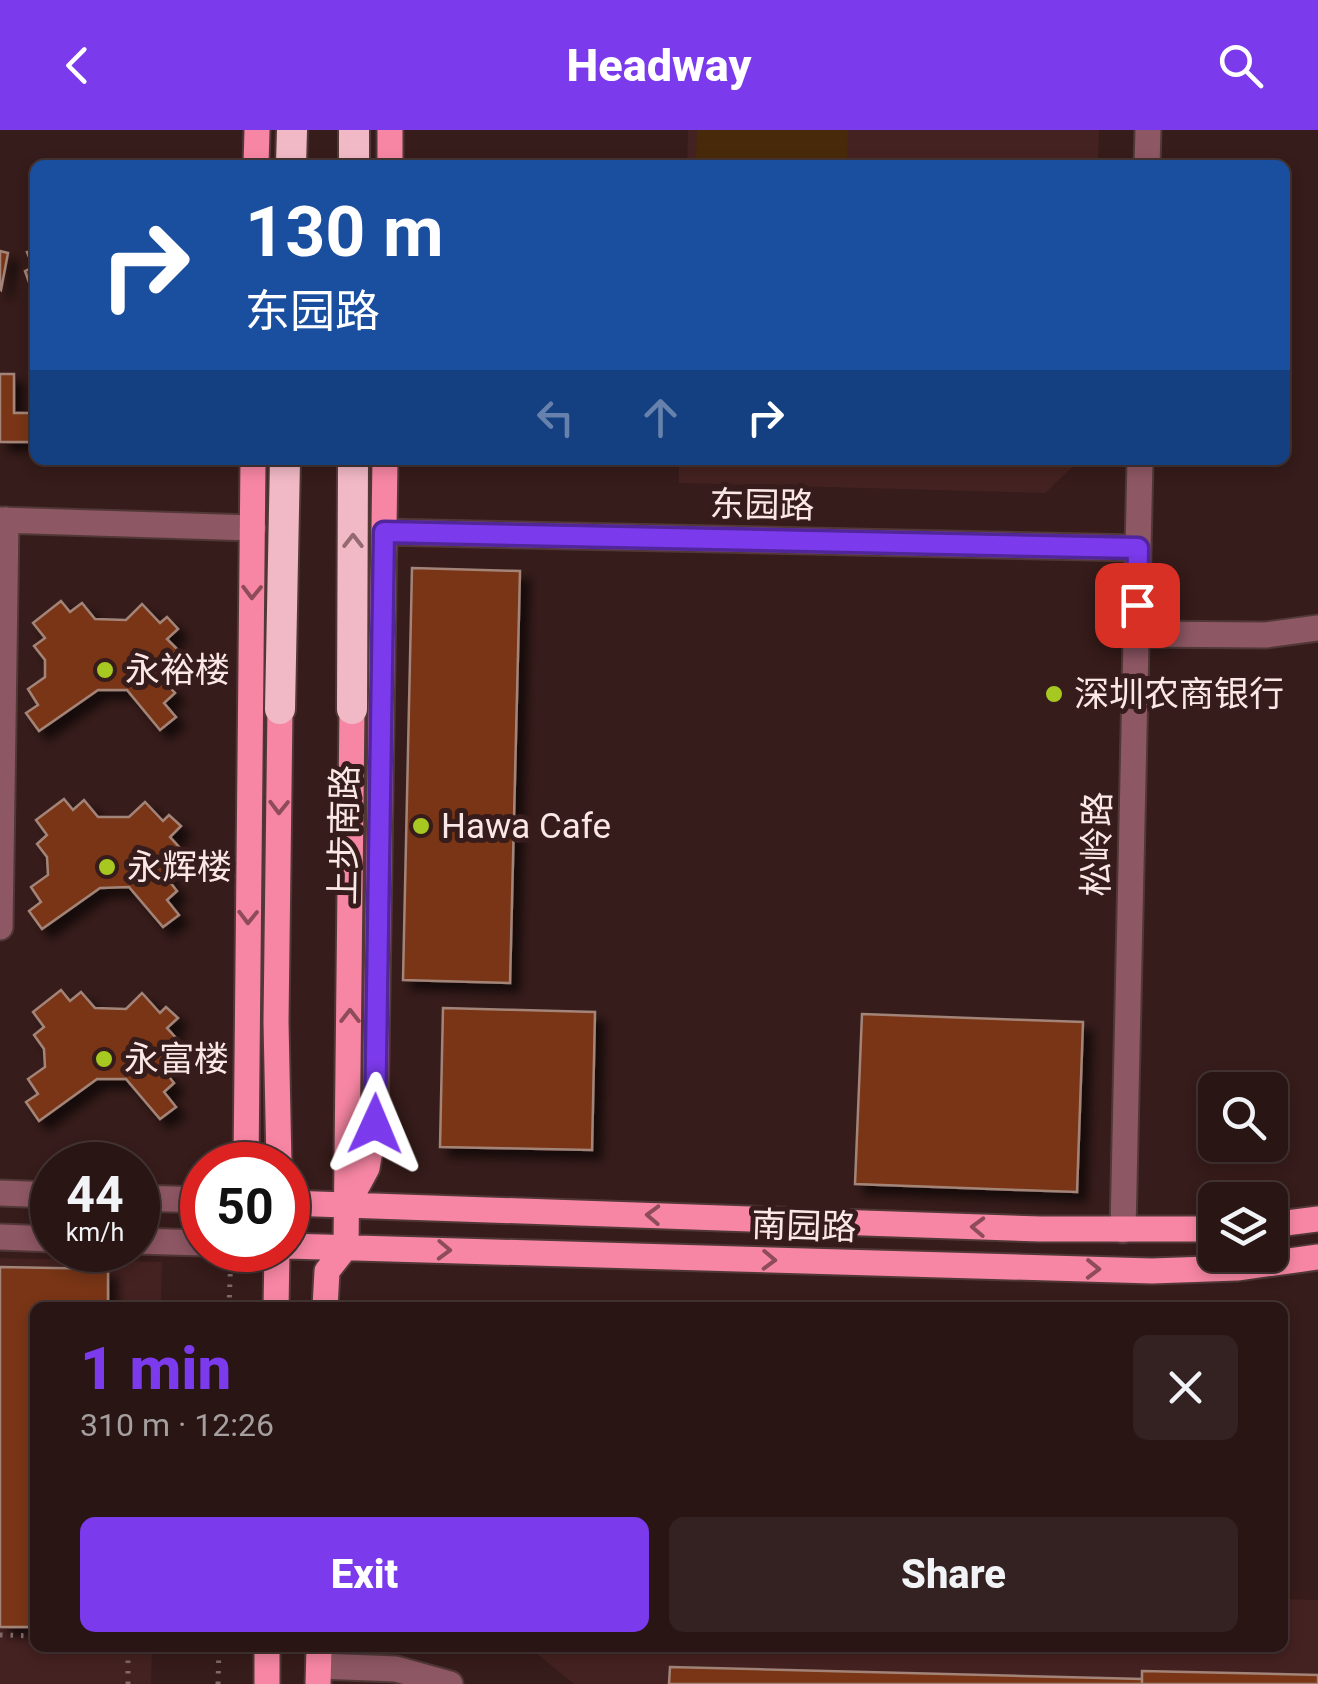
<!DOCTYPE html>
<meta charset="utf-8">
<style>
:root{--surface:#281514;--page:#342222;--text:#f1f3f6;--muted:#a59fa0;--line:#443434;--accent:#7c3aed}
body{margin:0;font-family:Roboto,"Noto Sans SC",sans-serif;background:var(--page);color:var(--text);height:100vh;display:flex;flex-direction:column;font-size:38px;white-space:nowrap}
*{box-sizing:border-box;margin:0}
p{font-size:32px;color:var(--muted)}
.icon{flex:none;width:55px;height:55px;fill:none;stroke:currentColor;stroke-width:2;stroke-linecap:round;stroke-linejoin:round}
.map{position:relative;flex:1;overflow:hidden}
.sheet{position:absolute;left:30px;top:1172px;width:1258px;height:350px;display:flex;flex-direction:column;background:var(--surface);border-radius:15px;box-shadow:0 5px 15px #0003,0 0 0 2px var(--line)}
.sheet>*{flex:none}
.top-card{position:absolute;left:30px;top:30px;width:1260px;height:305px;border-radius:15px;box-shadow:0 5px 15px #0003,0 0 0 2px var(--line);background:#1a4fa0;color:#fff;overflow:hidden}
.fabs{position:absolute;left:1198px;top:942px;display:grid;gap:20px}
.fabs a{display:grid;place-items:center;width:90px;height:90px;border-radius:15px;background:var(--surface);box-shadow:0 5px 15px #0003,0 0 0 2px var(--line);font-size:50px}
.speed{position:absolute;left:30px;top:1012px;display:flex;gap:20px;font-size:50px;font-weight:700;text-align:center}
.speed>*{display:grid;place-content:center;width:130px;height:130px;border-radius:50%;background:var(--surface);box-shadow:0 5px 15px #0003,0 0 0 2px var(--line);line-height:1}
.speed small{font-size:25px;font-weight:400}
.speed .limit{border:15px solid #d22;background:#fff;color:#111}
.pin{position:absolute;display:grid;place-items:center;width:85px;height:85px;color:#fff;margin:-42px;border-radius:20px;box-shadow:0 5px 15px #0006}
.me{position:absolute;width:110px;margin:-55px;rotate:1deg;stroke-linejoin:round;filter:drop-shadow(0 0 8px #0008)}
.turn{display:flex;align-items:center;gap:35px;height:210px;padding:0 50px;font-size:45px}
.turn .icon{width:130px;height:130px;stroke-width:2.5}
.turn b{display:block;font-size:70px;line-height:85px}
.lanes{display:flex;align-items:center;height:95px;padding:0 50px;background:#0003;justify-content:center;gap:50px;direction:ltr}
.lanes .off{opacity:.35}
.round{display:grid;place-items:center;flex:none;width:105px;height:105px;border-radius:15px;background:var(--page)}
.headline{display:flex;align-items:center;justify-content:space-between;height:170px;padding:0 50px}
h1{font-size:60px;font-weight:800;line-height:75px;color:var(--accent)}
.button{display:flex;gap:20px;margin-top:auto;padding:20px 50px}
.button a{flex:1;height:115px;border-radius:15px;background:var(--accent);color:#fff;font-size:40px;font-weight:800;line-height:115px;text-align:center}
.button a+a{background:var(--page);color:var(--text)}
header{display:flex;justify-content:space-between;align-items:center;height:130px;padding:0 50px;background:var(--accent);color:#fff;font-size:45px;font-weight:800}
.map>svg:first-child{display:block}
.built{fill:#442221}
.green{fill:#482a0a}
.building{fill:#793414;stroke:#a38478;stroke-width:2.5;filter:url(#shadow)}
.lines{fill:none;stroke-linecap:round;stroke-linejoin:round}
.minor-casing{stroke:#513837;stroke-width:29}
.major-casing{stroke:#513837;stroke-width:29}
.highway-casing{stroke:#513837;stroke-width:34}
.path{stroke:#816a68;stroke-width:5;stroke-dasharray:2.5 8;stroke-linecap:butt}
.minor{stroke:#8e5764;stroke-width:25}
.major{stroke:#f786a4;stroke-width:25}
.highway{stroke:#f1b9c5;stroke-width:30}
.oneway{stroke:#946a70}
.oneway2{stroke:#8d4c58}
.route-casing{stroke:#51269a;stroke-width:25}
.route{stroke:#7c3aed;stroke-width:18}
.poi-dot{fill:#a6c820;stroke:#361c1a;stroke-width:4}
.labels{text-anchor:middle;stroke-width:10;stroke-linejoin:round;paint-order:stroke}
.street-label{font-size:35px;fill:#fae7e6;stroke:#361c1a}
.poi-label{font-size:35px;fill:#fae7e6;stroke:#361c1a;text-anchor:start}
</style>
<header><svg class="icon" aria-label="back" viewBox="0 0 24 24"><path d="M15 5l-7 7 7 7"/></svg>Headway<svg class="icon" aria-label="search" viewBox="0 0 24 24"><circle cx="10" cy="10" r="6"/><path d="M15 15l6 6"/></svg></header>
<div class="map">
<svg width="1318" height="1554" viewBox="0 0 1318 1554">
<defs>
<filter id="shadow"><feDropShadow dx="9" dy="9" stdDeviation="5" flood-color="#0009"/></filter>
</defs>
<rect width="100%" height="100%" fill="#361c1a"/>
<path class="built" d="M688 0H1099L1098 35H687Z
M679 330H1080L1045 363 679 353Z
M0 1128 162 1132 161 1177 35 1178V1518H152L151 1554H0Z
M1283 1469 1318 1470V1554H574L530 1518H1282Z"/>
<path class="green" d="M697 0H848L847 35H696Z"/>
<path class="building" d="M35 120V157L31 158 25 141 33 137 27 122Z
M0 121 8 123 1 160 0 159Z
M0 244H14V283H30V277H35V312H0Z
M412 438 520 441 510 853 403 850Z
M61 471 70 482 82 473 95 489 126 490 142 474 160 493 167 487 178 499 167 509 178 520 165 532 163 550 175 563 164 573 176 587 160 600 127 560H98L39 601 26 583 38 575 28 559 45 547V530L34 516 45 508 33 493Z
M64 669 73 680 84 670 98 687H129L145 672 163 691 169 685 181 696 170 707 180 718 167 730 166 747 177 761 167 770 179 785 163 797 129 757 100 758 42 799 29 781 41 772 31 757 48 745 47 727 37 714 47 705 36 690Z
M61 860 70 871 81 862 95 878 126 879 142 863 160 883 166 877 178 888 167 898 177 909 164 921 163 939 174 953 164 962 176 977 160 989 126 949H97L39 991 26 972 38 964 28 949 45 937 44 919 34 905 44 897 33 882Z
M443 878 595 882 592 1020 440 1017Z
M862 884 1083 892 1077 1062 855 1054Z
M0 1137 108 1139V1178H35V1497H0Z
M670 1537 1142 1549V1554H669Z
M1142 1541 1318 1545V1554H1142Z"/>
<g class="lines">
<g class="minor-casing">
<path id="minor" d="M1147 35 1148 0
M0 390 253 398
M384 402 1138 418
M1136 504 1266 505 1318 498
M0 797 6 390
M0 1063 52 1065
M138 1068 202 1070
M1123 1100 1140 330
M0 1107 52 1109
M138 1111 202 1113
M319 1536 396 1539 450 1554"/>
</g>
<g class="major-casing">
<path id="major" d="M256 35 257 0
M390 35V0
M246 1035 253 330
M279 1035 276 892 280 579
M288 1073 1040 1099H1215
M347 1075 367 1038 375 993 385 330
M1270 1095 1318 1089
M288 1116 1152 1141 1237 1138 1318 1127
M276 1178 277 1120
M325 1178 327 1141 346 1117 352 579
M267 1554V1518
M318 1554 319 1518"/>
</g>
<g class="highway-casing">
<path id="highway" d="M291 35 292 0
M354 35V0
M280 579 285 330
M352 579 353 330"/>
</g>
<path class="path" d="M229 1178 231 1121
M0 1505 35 1506
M128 1554V1518
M218 1554 219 1518"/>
<use href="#minor" class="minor"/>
<use href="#major" class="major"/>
<use href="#highway" class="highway"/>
</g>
<defs><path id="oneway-chevron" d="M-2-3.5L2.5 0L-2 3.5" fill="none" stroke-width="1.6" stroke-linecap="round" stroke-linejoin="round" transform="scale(2.5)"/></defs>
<use class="oneway" href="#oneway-chevron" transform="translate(353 411) rotate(-90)"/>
<g class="oneway2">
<use href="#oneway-chevron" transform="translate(252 462) rotate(91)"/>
<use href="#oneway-chevron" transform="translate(279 677) rotate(91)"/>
<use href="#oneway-chevron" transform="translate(248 787) rotate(91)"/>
<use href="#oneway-chevron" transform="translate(350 886) rotate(-90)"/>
<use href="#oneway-chevron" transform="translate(653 1085) rotate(-178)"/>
<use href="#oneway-chevron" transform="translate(978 1097) rotate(-178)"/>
<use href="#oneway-chevron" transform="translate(444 1120) rotate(2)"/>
<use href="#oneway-chevron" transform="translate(769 1130) rotate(2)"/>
<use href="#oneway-chevron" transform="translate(1093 1139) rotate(1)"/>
</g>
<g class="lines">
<g class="route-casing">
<path id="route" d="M375 994 384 402 1138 418 1137 475"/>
</g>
<use href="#route" class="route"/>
</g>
<g class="poi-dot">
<circle cx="105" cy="540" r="10"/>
<circle cx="1054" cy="564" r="10"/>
<circle cx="421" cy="696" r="10"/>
<circle cx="107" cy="737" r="10"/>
<circle cx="104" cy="929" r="10"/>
</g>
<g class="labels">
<g class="street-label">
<text transform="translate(762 375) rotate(1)" y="12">东园路</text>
<text transform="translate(344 705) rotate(-89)" y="12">上步南路</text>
<text transform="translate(1097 714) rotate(-89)" y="12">松岭路</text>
<text transform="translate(804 1096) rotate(2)" y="12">南园路</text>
</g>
<g class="poi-label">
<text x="125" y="552">永裕楼</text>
<text x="1074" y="576">深圳农商银行</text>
<text x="441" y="708">Hawa Cafe</text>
<text x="127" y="749">永辉楼</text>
<text x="124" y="941">永富楼</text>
</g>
</g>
</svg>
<div class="fabs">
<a><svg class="icon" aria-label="search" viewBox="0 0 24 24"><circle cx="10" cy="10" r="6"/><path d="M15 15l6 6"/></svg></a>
<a><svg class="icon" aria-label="layers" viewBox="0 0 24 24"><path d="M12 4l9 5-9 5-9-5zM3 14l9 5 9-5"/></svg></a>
</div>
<div class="speed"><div>44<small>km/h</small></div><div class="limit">50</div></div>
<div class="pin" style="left:1137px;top:475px;background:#d93025"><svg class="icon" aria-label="arrive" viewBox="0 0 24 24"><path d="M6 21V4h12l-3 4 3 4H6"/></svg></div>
<svg class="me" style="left:375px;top:994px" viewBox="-20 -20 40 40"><path d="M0-17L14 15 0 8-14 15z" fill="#7c3aed" stroke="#fff" stroke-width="4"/></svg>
<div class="top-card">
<div class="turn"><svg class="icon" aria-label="right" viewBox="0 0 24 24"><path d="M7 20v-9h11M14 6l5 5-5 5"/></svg><div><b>130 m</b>东园路</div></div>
<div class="lanes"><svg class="icon off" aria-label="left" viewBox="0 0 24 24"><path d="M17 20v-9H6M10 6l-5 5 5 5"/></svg><svg class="icon off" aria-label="ahead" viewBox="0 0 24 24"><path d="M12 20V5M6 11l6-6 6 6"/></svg><svg class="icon" aria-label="right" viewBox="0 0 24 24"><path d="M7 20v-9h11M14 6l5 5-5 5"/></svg></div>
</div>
<section class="sheet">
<div class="headline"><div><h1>1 min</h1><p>310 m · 12:26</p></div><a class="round"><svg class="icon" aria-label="close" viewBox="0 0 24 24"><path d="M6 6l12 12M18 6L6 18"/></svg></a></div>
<div class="button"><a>Exit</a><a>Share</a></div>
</section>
</div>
